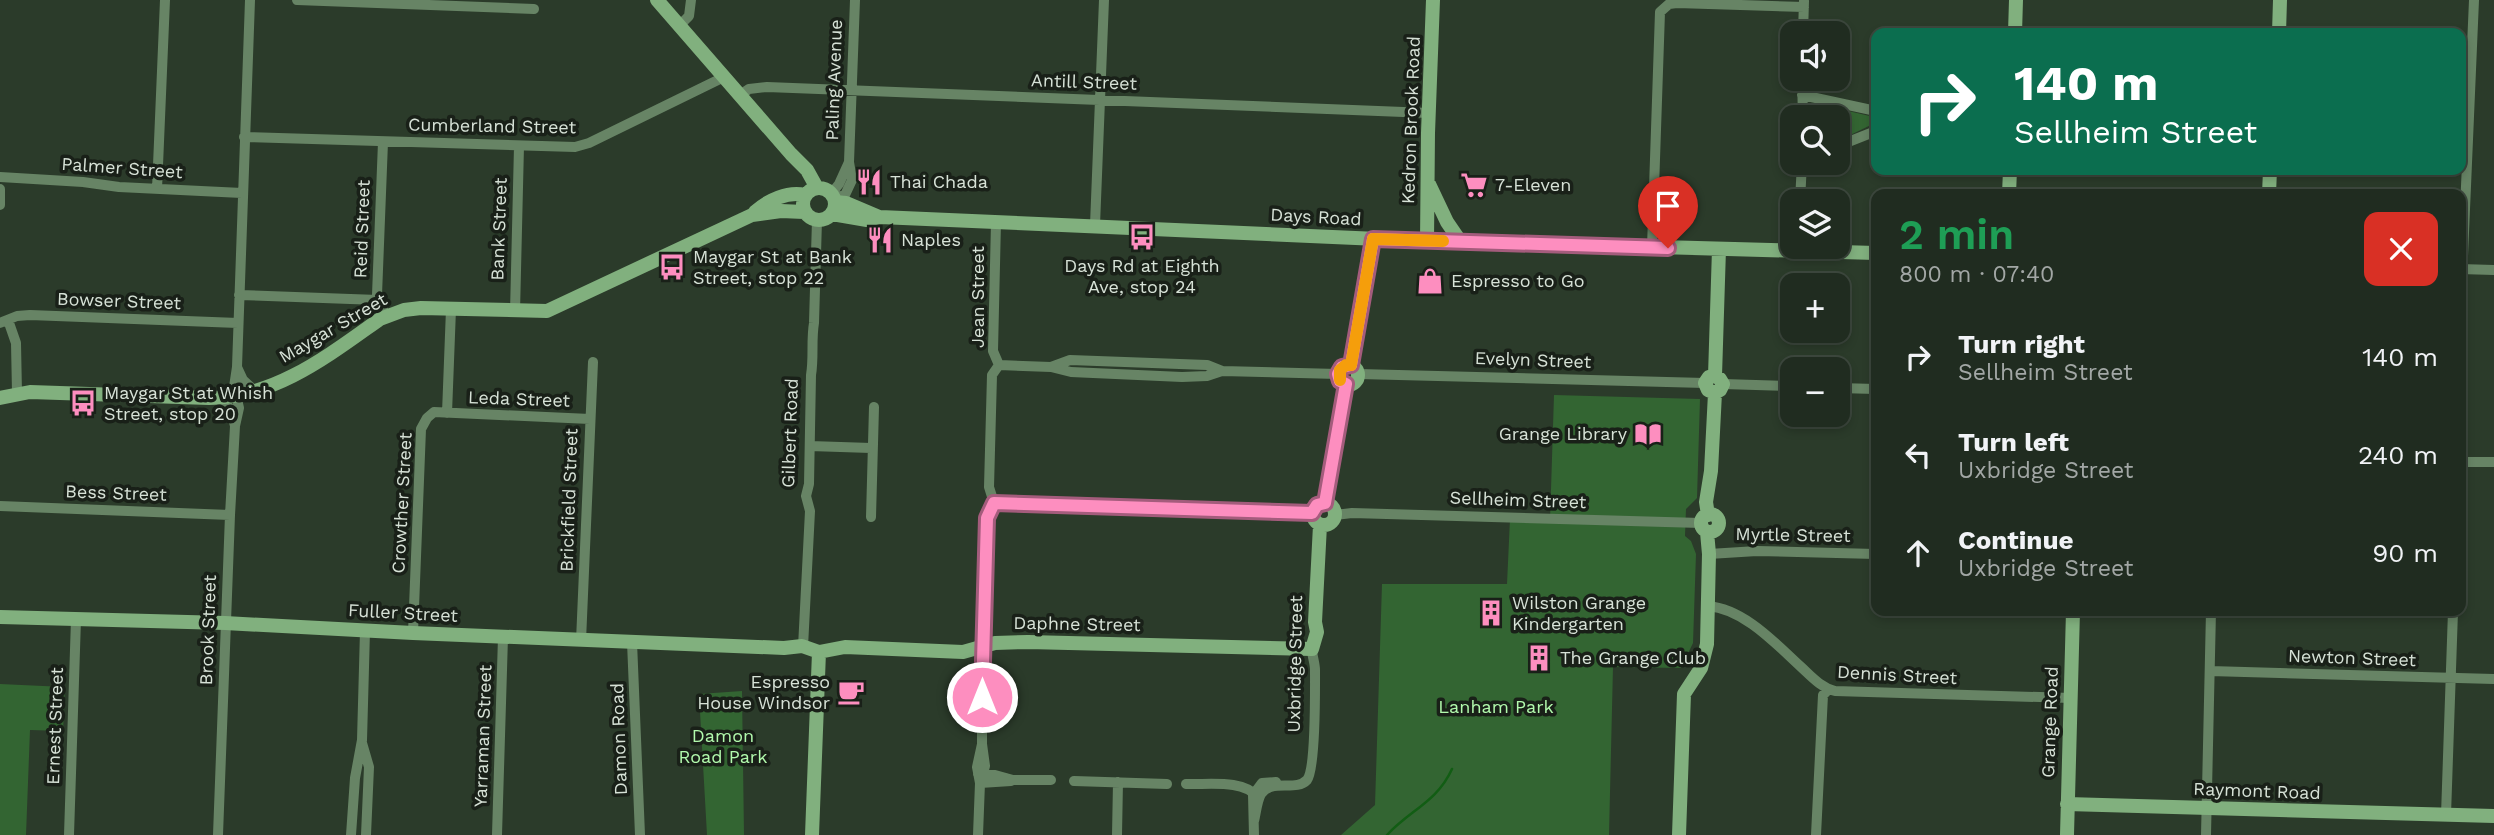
<!DOCTYPE html>
<meta charset="utf-8">
<style>
:root{--surface:#202c20;--page:#283429;--text:#f1f3f6;--muted:#a2a7a5;--line:#3d483e}
body{margin:0;font-family:"Work Sans",sans-serif;background:var(--page);color:var(--text);height:100vh;display:flex;flex-direction:column;font-size:26px;white-space:nowrap}
*{box-sizing:border-box;margin:0}
p{font-size:23px;color:var(--muted)}
.icon{flex:none;width:38px;height:38px;fill:none;stroke:currentColor;stroke-width:2;stroke-linecap:round;stroke-linejoin:round}
.map{position:relative;flex:1;overflow:hidden}
.sheet{position:absolute;left:1871px;top:189px;width:595px;height:427px;display:flex;flex-direction:column;background:var(--surface);border-radius:14px;box-shadow:0 4px 10px #0003,0 0 0 2px var(--line)}
.sheet>*{flex:none}
.top-card{position:absolute;left:1871px;top:28px;width:595px;height:147px;border-radius:14px;box-shadow:0 4px 10px #0003,0 0 0 2px var(--line);background:#0b6e4f;color:#fff;overflow:hidden}
.fabs{position:absolute;left:1780px;top:21px;display:grid;gap:14px}
.fabs a{display:grid;place-items:center;width:70px;height:70px;border-radius:14px;background:var(--surface);box-shadow:0 4px 10px #0003,0 0 0 2px var(--line);font-size:35px}
.pin{position:absolute;display:grid;place-items:center;width:60px;height:60px;color:#fff;margin:-72px -30px;border-radius:50% 50% 50% 0;rotate:-45deg;box-shadow:0 0 7px #0007}
.pin .icon{rotate:45deg}
.me{position:absolute;width:77px;margin:-38px;rotate:0deg;stroke-linejoin:round;filter:drop-shadow(0 0 5px #0008)}
.turn{display:flex;align-items:center;gap:24px;height:147px;padding:0 28px;font-size:32px}
.turn .icon{width:91px;height:91px;stroke-width:2.5}
.turn b{display:block;font-size:49px;line-height:60px}
.round{display:grid;place-items:center;flex:none;width:74px;height:74px;border-radius:14px;background:var(--page)}
.overview{display:flex;align-items:center;justify-content:space-between;height:119px;padding:0 28px}
h1{font-size:42px;font-weight:600;line-height:52px;color:#1e9e55}
ul{padding:0;list-style:none}
li{display:flex;align-items:center;gap:21px;height:98px;padding:0 28px}
li div{flex:1}
li b{display:block;font-size:26px}
li em{font-style:normal}
.map>svg:first-child{display:block}
.green{fill:#336532}
.lines{fill:none;stroke-linecap:round;stroke-linejoin:round}
.stream{stroke:#125d14;stroke-width:2.5}
.street{stroke:#678465;stroke-width:10}
.secondary{stroke:#81b07e;stroke-width:14}
.route-casing{stroke:#a45c7c;stroke-width:18}
.route{stroke:#fd8ebf;stroke-width:12}
.slow{stroke:#f59e0b;stroke-width:12}
.labels{text-anchor:middle;stroke-width:7;stroke-linejoin:round;paint-order:stroke}
.street-label{font-size:18px;fill:#d7e2d7;stroke:#192018}
.poi-label{font-size:18px;fill:#d7e2d7;stroke:#192018;text-anchor:start}
.park-label{font-size:18px;fill:#b2faad;stroke:#192018}
</style>
<div class="map">
<svg width="2494" height="835" viewBox="0 0 2494 835">
<rect width="100%" height="100%" fill="#2b3b2a"/>
<path class="green" d="M1818 104 1874 117 1875 123 1838 141V117H1818Z
M1554 395 1700 399 1697 498 1686 509 1685 536 1691 541 1696 554 1693 643 1681 668 1613 667 1609 835H1341L1375 805 1382 584H1507L1510 519 1550 521Z
M0 684 65 687 63 731 30 730 26 835H0Z
M742 691 744 835H707L699 694Z"/>
<g class="lines">
<path class="stream" d="M1387 835C1410 810 1437 802 1452 769"/>
<path class="street" d="M297 0 534 9
M679 26 689 16 691 0
M1803 33 1804 1
M1802 79 1803 117
M740 95 749 89 767 87 1429 113
M1802 95 1876 111
M244 137 575 147 589 143 724 77
M383 142 377 295 386 316
M1838 146 1876 131
M0 177 83 182 119 187 242 193
M0 189V205
M157 189 165 0
M831 194 839 184 849 162
M834 198 845 195 852 180 849 162 855 0
M1800 201 1802 163
M1095 225 1104 0
M1652 247 1660 12 1669 4 1677 3 1804 7
M2463 256 2474 0
M2460 269 2494 270
M239 295 378 300
M515 312 519 146
M8 320 16 343 17 393
M0 323 17 316 30 315 238 323
M2460 333 2463 269
M999 365 1051 367 1071 372 1182 377 1207 376 1222 371
M237 367 243 380 255 391
M1051 367 1070 360 1207 365 1222 371 1338 374
M1359 374 1705 383
M1723 384 1792 386
M1838 388 1876 389
M223 398 231 411 235 426
M447 413 451 309
M810 446 871 448
M2460 462H2494
M994 503 1312 513
M0 506 230 515
M1335 515 1352 513 1701 523
M871 517 874 407
M1709 554 1757 551 1876 554
M1708 606C1744 609 1775 643 1800 666 1811 676 1820 687 1835 691L2071 698
M413 633 421 429 427 418 434 412 590 419
M581 641 593 362
M632 642 640 835
M803 647 810 511 806 496 809 484 811 375C814 357 811 340 814 323L817 220
M2210 671 2494 679
M362 743 369 767 366 835
M978 774 995 775 1013 780H1051
M1074 781 1167 784
M980 783 985 766 982 744V647L985 638 987 518 994 503 989 487 992 375 999 365 993 351 996 222
M980 783 1011 781
M1186 784C1207 785 1244 779 1257 797
M2446 815 2453 611
M1254 821C1256 813 1257 801 1261 794 1271 778 1296 792 1307 780 1316 769 1315 688 1315 670 1315 663 1312 656 1312 649
M69 835 76 619
M218 835 230 515 235 426 239 408 234 387 237 367 250 0
M351 835 355 778 362 740 365 631
M497 835 503 637
M978 835 980 783 977 767 982 744
M1117 835 1118 782
M1254 835 1253 795 1262 783 1276 782
M1816 835 1823 695 1829 689
M2206 835 2211 611"/>
<path class="secondary" d="M657 0 791 154 807 170 817 188
M2015 33 2016 0
M2279 33 2280 0
M1429 184 1447 222 1460 241
M803 204a16 16 0 1 1 32 0a16 16 0 1 1-32 0Z
M2009 194 2010 170
M2269 194 2270 170
M835 202 846 203 879 217
M755 212C768 200 788 191 805 195
M832 214 867 220 880 217 1401 240 1876 253
M1427 241 1428 133 1433 0
M1351 365 1373 239
M1338 375a10 10 0 1 1 20 0a10 10 0 1 1-20 0Z
M1715 376 1719 249
M0 398 30 392 209 398C275 398 329 355 380 319L404 310 421 308 547 311 752 215 781 211 804 212
M1313 514a11 11 0 1 1 22 0a11 11 0 1 1-22 0Z
M1324 503 1346 384
M1701 523a9 9 0 1 1 18 0a9 9 0 1 1-18 0Z
M1708 515 1706 502 1711 471 1715 393 1720 390 1723 384 1720 379 1715 376 1709 377 1705 383 1708 390 1715 393
M0 617 225 623 413 633 784 648 802 646 819 652 845 647 963 652 995 643 1028 642 1312 649 1317 632 1315 622 1320 525
M2067 804 2494 816
M812 835 819 652
M1679 835 1684 694 1701 668 1707 644 1709 554 1707 532
M2067 835 2073 611"/>
</g>
<g class="lines">
<g class="route-casing">
<path id="route" d="M982 697 987 518 994 503 1312 513 1317 505 1325 503 1346 384 1340 381 1338 374 1342 367 1351 365 1373 239 1668 248"/>
</g>
<use href="#route" class="route"/>
<path class="slow" d="M1340 380V370L1346 365H1351L1373 239 1443 241"/>
</g>
<defs>
<g id="restaurant-bare" transform="scale(2.1)"><path d="M-5-6h1v4h1v-4h1v4h1v-4h1v5L-1.5 .5V6h-2V.5L-5-1ZM5-6V6H3V1.5H1.5Q1.5-4 5-6Z" fill="#fd8ebf" stroke="#192018" stroke-width="2.5" paint-order="stroke"/></g>
<g id="supermarket-bare" transform="scale(2.1)"><path d="M-6-5.5h2.5l.6 2H6L4.5 2H-2.5L-4.4-4H-6ZM-1.5 3.2a1.3 1.3 0 1 0 .1 0ZM3 3.2a1.3 1.3 0 1 0 .1 0Z" fill="#fd8ebf" stroke="#192018" stroke-width="2.5" paint-order="stroke"/></g>
<g id="bus-bare" transform="scale(2.1)"><path d="M-5-6H5V4H4V6H2V4H-2V6H-4V4H-5ZM-3.5-4V0h7V-4ZM-3.5 1.2v1.5H-2V1.2ZM2 1.2v1.5H3.5V1.2Z" fill="#fd8ebf" stroke="#192018" stroke-width="2.5" paint-order="stroke"/></g>
<g id="shop-bare" transform="scale(2.1)"><path d="M-5-2.5h2.3a2.7 3.5 0 0 1 5.4 0H5L5.5 6h-11ZM-1.5-2.5h3a1.5 2.3 0 0 0-3 0Z" fill="#fd8ebf" stroke="#192018" stroke-width="2.5" paint-order="stroke"/></g>
<g id="library-bare" transform="scale(2.1)"><path d="M-6-4Q-3-5.5-.7-3.5V5Q-3 3-6 4ZM6-4Q3-5.5 .7-3.5V5Q3 3 6 4Z" fill="#fd8ebf" stroke="#192018" stroke-width="2.5" paint-order="stroke"/></g>
<g id="building-bare" transform="scale(2.1)"><path d="M-4-6H4V6H1V3H-1V6H-4ZM-2.5-4.3h1.7v1.8h-1.7ZM.8-4.3h1.7v1.8H.8ZM-2.5-1h1.7V.8h-1.7ZM.8-1h1.7V.8H.8Z" fill="#fd8ebf" stroke="#192018" stroke-width="2.5" paint-order="stroke"/></g>
<g id="cafe-bare" transform="scale(2.1)"><path d="M-5.5-4.5H6V0H3Q3 3.5 0 3.5H-2.5Q-5.5 3.5-5.5 0ZM3-3.2v2h1.7v-2ZM-6 4.5H4V6H-6Z" fill="#fd8ebf" stroke="#192018" stroke-width="2.5" paint-order="stroke"/></g>
</defs>
<g fill-rule="evenodd">
<use href="#restaurant-bare" x="869" y="182"/>
<use href="#supermarket-bare" x="1474" y="185"/>
<use href="#bus-bare" x="1142" y="237"/>
<use href="#restaurant-bare" x="880" y="240"/>
<use href="#bus-bare" x="672" y="267"/>
<use href="#shop-bare" x="1430" y="281"/>
<use href="#bus-bare" x="83" y="403"/>
<use href="#library-bare" x="1648" y="434"/>
<use href="#building-bare" x="1491" y="613"/>
<use href="#building-bare" x="1539" y="658"/>
<use href="#cafe-bare" x="851" y="692"/>
</g>
<g class="labels">
<g class="street-label">
<text transform="translate(834 80) rotate(-88)" y="6">Paling Avenue</text>
<text transform="translate(1084 82) rotate(2)" y="6">Antill Street</text>
<text transform="translate(1411 120) rotate(-88)" y="6">Kedron Brook Road</text>
<text transform="translate(492 126) rotate(1)" y="6">Cumberland Street</text>
<text transform="translate(122 168) rotate(4)" y="6">Palmer Street</text>
<text transform="translate(1316 217) rotate(3)" y="6">Days Road</text>
<text transform="translate(362 229) rotate(-88)" y="6">Reid Street</text>
<text transform="translate(499 229) rotate(-88)" y="6">Bank Street</text>
<text transform="translate(978 297) rotate(-90)" y="6">Jean Street</text>
<text transform="translate(119 301) rotate(2)" y="6">Bowser Street</text>
<text transform="translate(333 328) rotate(-30)" y="6">Maygar Street</text>
<text transform="translate(1533 360) rotate(2)" y="6">Evelyn Street</text>
<text transform="translate(519 399) rotate(2)" y="6">Leda Street</text>
<text transform="translate(790 433) rotate(-88)" y="6">Gilbert Road</text>
<text transform="translate(116 493) rotate(2)" y="6">Bess Street</text>
<text transform="translate(569 500) rotate(-88)" y="6">Brickfield Street</text>
<text transform="translate(1518 500) rotate(2)" y="6">Sellheim Street</text>
<text transform="translate(402 503) rotate(-87)" y="6">Crowther Street</text>
<text transform="translate(1793 535) rotate(1)" y="6">Myrtle Street</text>
<text transform="translate(403 613) rotate(3)" y="6">Fuller Street</text>
<text transform="translate(1077 624) rotate(1)" y="6">Daphne Street</text>
<text transform="translate(208 630) rotate(-88)" y="6">Brook Street</text>
<text transform="translate(2352 658) rotate(2)" y="6">Newton Street</text>
<text transform="translate(1295 664) rotate(-89)" y="6">Uxbridge Street</text>
<text transform="translate(1897 675) rotate(3)" y="6">Dennis Street</text>
<text transform="translate(2050 722) rotate(-88)" y="6">Grange Road</text>
<text transform="translate(55 726) rotate(-88)" y="6">Ernest Street</text>
<text transform="translate(483 736) rotate(-88)" y="6">Yarraman Street</text>
<text transform="translate(619 739) rotate(-92)" y="6">Damon Road</text>
<text transform="translate(2257 791) rotate(2)" y="6">Raymont Road</text>
</g>
<g class="poi-label">
<text x="890" y="188">Thai Chada</text>
<text x="1495" y="191">7-Eleven</text>
<text x="901" y="246">Naples</text>
<text x="693" y="263">Maygar St at Bank<tspan x="693" dy="21">Street, stop 22</tspan></text>
<text x="1142" y="272" text-anchor="middle">Days Rd at Eighth<tspan x="1142" dy="21">Ave, stop 24</tspan></text>
<text x="1451" y="287">Espresso to Go</text>
<text x="104" y="399">Maygar St at Whish<tspan x="104" dy="21">Street, stop 20</tspan></text>
<text x="1627" y="440" text-anchor="end">Grange Library</text>
<text x="1512" y="609">Wilston Grange<tspan x="1512" dy="21">Kindergarten</tspan></text>
<text x="1560" y="664">The Grange Club</text>
<text x="830" y="688" text-anchor="end">Espresso<tspan x="830" dy="21">House Windsor</tspan></text>
</g>
<g class="park-label">
<text x="1496" y="713">Lanham Park</text>
<text x="723" y="742">Damon<tspan x="723" dy="21">Road Park</tspan></text>
</g>
</g>
</svg>
<div class="fabs">
<a><svg class="icon" aria-label="sound" viewBox="0 0 24 24"><path d="M4 9h4l5-4v14l-5-4H4zM17 9q2 3 0 6"/></svg></a>
<a><svg class="icon" aria-label="search" viewBox="0 0 24 24"><circle cx="10" cy="10" r="6"/><path d="M15 15l6 6"/></svg></a>
<a><svg class="icon" aria-label="layers" viewBox="0 0 24 24"><path d="M12 4l9 5-9 5-9-5zM3 14l9 5 9-5"/></svg></a>
<a>+</a>
<a>−</a>
</div>
<div class="pin" style="left:1668px;top:248px;background:#d93025"><svg class="icon" aria-label="arrive" viewBox="0 0 24 24"><path d="M6 21V4h12l-3 4 3 4H6"/></svg></div>
<svg class="me" style="left:982px;top:697px" viewBox="-20 -20 40 40"><circle r="17" fill="#fd8ebf" stroke="#fff" stroke-width="3"/><path d="M0-11L8 9 0 5-8 9z" fill="#fff"/></svg>
<div class="top-card">
<div class="turn"><svg class="icon" aria-label="right" viewBox="0 0 24 24"><path d="M7 20v-9h11M14 6l5 5-5 5"/></svg><div><b>140 m</b>Sellheim Street</div></div>
</div>
<section class="sheet">
<div class="overview"><div><h1>2 min</h1><p>800 m · 07:40</p></div><a class="round" style="background:#d93025;color:#fff"><svg class="icon" aria-label="close" viewBox="0 0 24 24"><path d="M6 6l12 12M18 6L6 18"/></svg></a></div>
<ul>
<li><svg class="icon" aria-label="right" viewBox="0 0 24 24"><path d="M7 20v-9h11M14 6l5 5-5 5"/></svg><div><b>Turn right</b><p>Sellheim Street</p></div><em>140 m</em></li>
<li><svg class="icon" aria-label="left" viewBox="0 0 24 24"><path d="M17 20v-9H6M10 6l-5 5 5 5"/></svg><div><b>Turn left</b><p>Uxbridge Street</p></div><em>240 m</em></li>
<li><svg class="icon" aria-label="ahead" viewBox="0 0 24 24"><path d="M12 20V5M6 11l6-6 6 6"/></svg><div><b>Continue</b><p>Uxbridge Street</p></div><em>90 m</em></li>
</ul>
</section>
</div>
